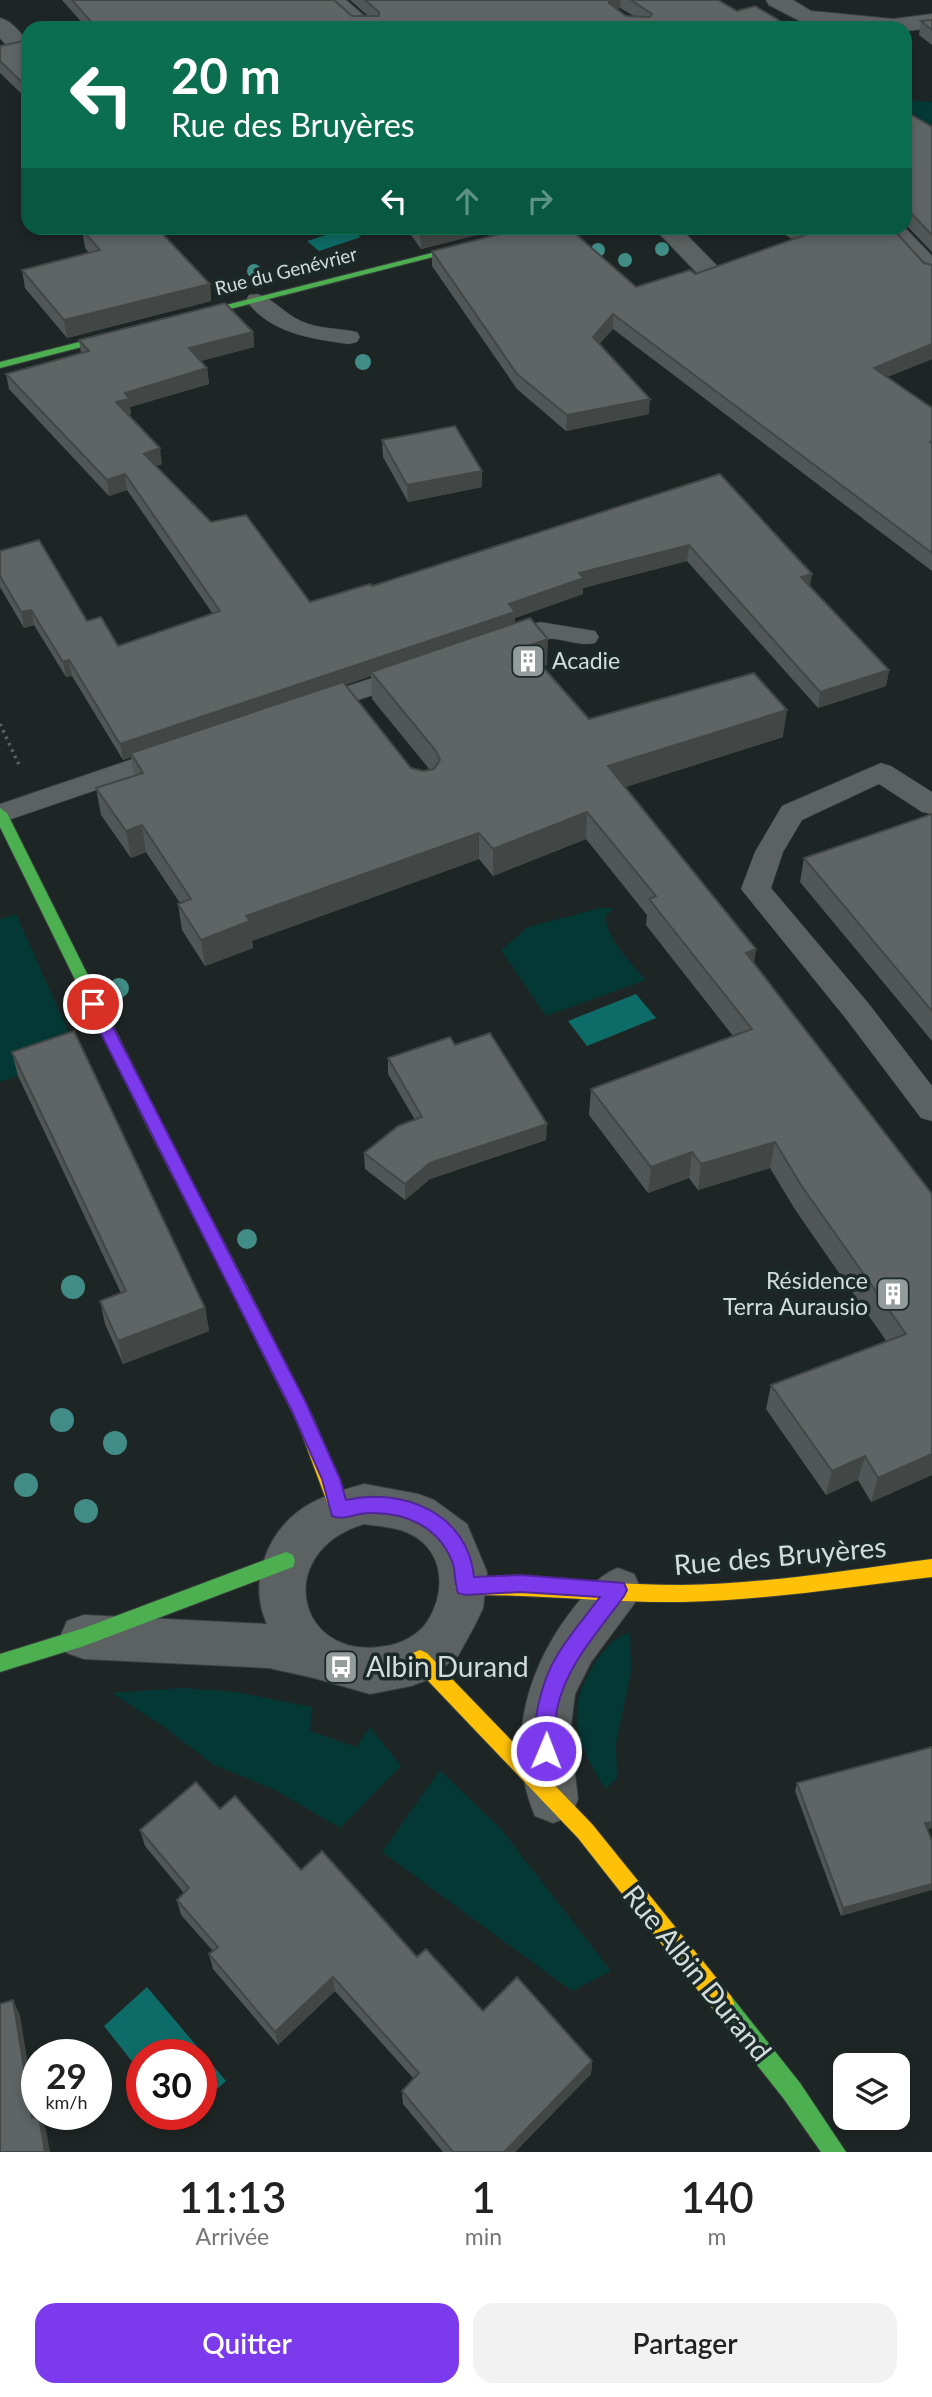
<!DOCTYPE html>
<html lang="fr">
<meta charset="utf-8">
<style>
:root{--surface:#fff;--page:#f2f2f2;--text:#222;--muted:#767676;--accent:#7c3aed}
body{margin:0;font-family:Lato,sans-serif;background:var(--page);color:var(--text);height:100vh;display:flex;flex-direction:column;font-size:26px;white-space:nowrap}
*{box-sizing:border-box;margin:0}
p{font-size:23px;color:var(--muted)}
.icon{flex:none;width:38px;height:38px;fill:none;stroke:currentColor;stroke-width:2;stroke-linecap:round;stroke-linejoin:round}
.map{position:relative;height:2152px;overflow:hidden}
.details{display:flex;flex-direction:column;background:var(--surface);flex:1}
.details>*{flex:none}
.guide{position:absolute;left:21px;top:21px;width:891px;height:214px;border-radius:21px;box-shadow:0 4px 10px #0003;background:#0b6e4f;color:#fff;overflow:hidden}
.controls{position:absolute;left:833px;top:2053px;display:grid;gap:14px}
.controls a{display:grid;place-items:center;width:77px;height:77px;border-radius:14px;background:var(--surface);box-shadow:0 4px 10px #0003;font-size:35px}
.speed{position:absolute;left:21px;top:2039px;display:flex;gap:14px;font-size:35px;font-weight:700;text-align:center}
.speed>*{display:grid;place-content:center;width:91px;height:91px;border-radius:50%;background:var(--surface);box-shadow:0 4px 10px #0003;line-height:1}
.speed small{font-size:18px;font-weight:400}
.speed .limit{border:10px solid #d22;background:#fff;color:#111}
.pin{position:absolute;display:grid;place-items:center;width:60px;height:60px;color:#fff;margin:-30px;border:4px solid #fff;border-radius:50%;box-shadow:0 2px 7px #0007}
.me{position:absolute;width:77px;margin:-38px;rotate:1deg;stroke-linejoin:round;filter:drop-shadow(0 0 5px #0008)}
.turn{display:flex;align-items:center;gap:24px;height:147px;padding:0 35px;font-size:32px}
.turn .icon{width:91px;height:91px;stroke-width:2.5}
.turn b{display:block;font-size:49px;line-height:60px}
.lanes{display:flex;align-items:center;height:66px;padding:0 35px;background:#0003;justify-content:center;gap:35px;direction:ltr}
.lanes .off{opacity:.35}
.eta{display:flex;justify-content:space-evenly;align-items:center;height:119px;text-align:center}
.eta b{font-size:42px;font-weight:600;line-height:49px}
.cta{display:flex;gap:14px;margin-top:auto;padding:14px 35px}
.cta a{flex:1;height:80px;border-radius:21px;background:var(--accent);color:#fff;font-size:28px;font-weight:600;line-height:80px;text-align:center}
.cta a+a{background:var(--page);color:var(--text)}
.map>svg:first-child{display:block}
.green{fill:#043835}
.water{fill:#0d6c67}
.lines{fill:none;stroke-linecap:round;stroke-linejoin:round}
.lane-casing{stroke:#39403f;stroke-width:1}
.street-casing{stroke:#39403f;stroke-width:2}
.fast-casing{stroke:#39403f;stroke-width:2}
.slow-casing{stroke:#39403f;stroke-width:2}
.path{stroke:#5b6260;stroke-width:3.5;stroke-dasharray:2.5 4.5;stroke-linecap:butt}
.lane{fill:#5c6261;fill-rule:evenodd}
.street{fill:#5c6261;fill-rule:evenodd}
.fast{fill:#4caf50;fill-rule:evenodd}
.slow{fill:#ffc107;fill-rule:evenodd}
.tree{fill:#418c86}
.wall{fill:#515756;fill-rule:evenodd}
.shaded-wall{fill:#424746}
.building{fill:#5e6564;stroke:#424746;stroke-width:2}
.route{fill:#7c3aed;stroke:#51269a;stroke-width:2}
.labels{text-anchor:middle;stroke-width:7;stroke-linejoin:round;paint-order:stroke}
.far-street-label{font-size:19px;fill:#d3dcdb;stroke:#1b2a28}
.poi-label{font-size:23px;fill:#d3dcdb;stroke:#1b2a28;text-anchor:start}
.near-street-label{font-size:28px;fill:#d3dcdb;stroke:#1b2a28}
.near-poi-label{font-size:28px;fill:#d3dcdb;stroke:#1b2a28;text-anchor:start}
</style>
<div class="map">
<svg width="932" height="2152" viewBox="0 0 932 2152">
<rect width="100%" height="100%" fill="#1e2625"/>
<path class="green" d="M908 100 932 102V126L914 116 905 104Z
M600 908H614L605 916C609 943 629 960 646 980L546 1016 501 950 528 927Z
M16 914 79 1055 0 1082V919Z
M630 1632 631 1672 616 1743 617 1778 606 1789C578 1748 564 1713 592 1668 605 1648 608 1642 630 1632Z
M183 1688 236 1692 312 1707 310 1731 356 1747 370 1727 401 1766 340 1828 275 1790 214 1765 164 1727 112 1693Z
M440 1770 501 1829 611 1971 572 1991 382 1852Z"/>
<path class="water" d="M349 228 361 237 319 251 307 241Z
M636 994 656 1018 587 1046 568 1021Z
M147 1987 226 2081 201 2103V2054H142V2074L104 2026Z"/>
<g class="lines">
<g class="lane-casing">
<path id="lane" d="M257 294C273 298 285 314 301 321 318 329 338 328 357 332L360 337 357 342 349 344C312 339 269 333 246 300L249 295Z
M540 622 595 631 599 637 595 643C577 647 559 636 541 639 523 641 511 653 493 649L489 643 493 637Z
M413 665 422 667 426 673 422 679 313 715 304 712 300 706 304 700Z
M174 745 184 748 188 754 184 760 0 823V804Z
M881 763 891 766 932 792V814L922 812 879 784 802 820 783 852 771 888 869 1004 932 1086V1121L921 1118 847 1020 741 889 755 852 782 806Z"/>
</g>
<g class="street-casing">
<path id="street" d="M322 0H346L378 28H354Z
M766 0H793L811 11 893 19 932 14V28L905 31V28H849L806 24 769 5Z
M0 18C12 21 21 33 28 43L25 48H9L0 38Z
M654 228H680L720 269 716 274 707 277 698 274Z
M879 228H905L932 256V279L923 276Z
M364 1484 418 1494 434 1500 467 1524 487 1572 483 1608 476 1623 458 1656 427 1680 411 1686 370 1694 314 1678 269 1668 84 1659 67 1653 60 1637 67 1621 84 1615 267 1624C248 1583 266 1533 303 1508 321 1496 343 1490 364 1484ZM364 1524C377 1526 394 1527 406 1532 445 1548 447 1591 427 1622 418 1635 401 1644 386 1646 297 1663 271 1552 364 1524Z
M618 1568 634 1574 641 1589 634 1604 591 1662 575 1694 570 1733 578 1799 571 1816 553 1823 535 1816C505 1745 526 1670 572 1610 586 1593 597 1576 618 1568Z"/>
</g>
<g class="fast-casing">
<path id="fast" d="M531 228H546L0 368V362Z
M0 808 7 813 164 1128 245 1283 248 1288 245 1293 239 1295 233 1293 148 1128 0 827Z
M286 1552 293 1555 295 1561 293 1567 84 1646 0 1672V1654L84 1628Z
M723 1993 731 1996 800 2083 846 2152H821L784 2099 715 2012 712 2004 715 1996Z"/>
</g>
<g class="slow-casing">
<path id="slow" d="M239 1281 245 1283 316 1424 348 1510 346 1516 339 1518 332 1516 330 1510 298 1424 230 1288 233 1283Z
M932 1559V1577C849 1587 767 1600 683 1602 610 1603 538 1594 465 1595L458 1592 455 1586 458 1580 488 1577C552 1578 617 1585 681 1585 765 1584 849 1570 932 1559Z
M420 1650 427 1653 592 1824 731 1996 734 2004 731 2012 723 2015 715 2012 578 1838 413 1665 410 1659 413 1653Z"/>
</g>
<path class="path" d="M0 724 20 767"/>
<use href="#lane" class="lane"/>
<use href="#street" class="street"/>
<use href="#fast" class="fast"/>
<use href="#slow" class="slow"/>
</g>
<g class="tree">
<circle cx="662" cy="249" r="7"/>
<circle cx="598" cy="250" r="7"/>
<circle cx="625" cy="260" r="7"/>
<circle cx="254" cy="271" r="7"/>
<circle cx="363" cy="362" r="8"/>
<circle cx="119" cy="988" r="10"/>
<circle cx="247" cy="1239" r="10"/>
<circle cx="73" cy="1287" r="12"/>
<circle cx="62" cy="1420" r="12"/>
<circle cx="115" cy="1443" r="12"/>
<circle cx="26" cy="1485" r="12"/>
<circle cx="86" cy="1511" r="12"/>
</g>
<path class="wall" d="M62 0H334L352 16H368L350 0H718L737 11 788 28 86 27ZM620 8 634 16H626L617 9Z
M932 20V45L919 35 921 21Z
M28 40V100L0 73V46Z
M905 111 932 127V252L907 226H905Z
M81 228H157L210 284 211 301 67 338 25 288 22 270 89 253 85 248 83 234 81 232Z
M406 228H504L421 249Z
M774 228H892L932 359 887 377 932 408V571L613 329 599 344 649 414 566 431 517 389 432 266V251L636 287 695 274 792 239Z
M253 332 254 347 200 361 207 368 209 384 130 407 131 414 128 415 162 464 156 466 211 522 310 602 372 586 720 474 812 574 810 586 889 670 886 686 818 708 687 561 583 588V594L515 618V624L547 665 542 667 589 719 783 737 625 787 756 949 754 962 932 1194V1475L871 1502 858 1480 826 1495 766 1409 771 1385 887 1342 796 1211 770 1168 698 1190 689 1178 648 1193 589 1115 591 1089 733 1036 646 925 647 915 586 839 493 876 479 859 252 941 253 948 205 966 182 930 178 904 180 903 146 852 131 858 101 815 96 788 134 776 131 757 123 760 72 676 66 677 34 625 24 628 0 587V551L118 646 213 614 127 490 109 496 9 389 6 374 81 353 79 340ZM371 676 372 699 430 770 423 771 411 768 345 685Z
M382 440 482 487 408 502 383 457Z
M932 814V1041L800 882 804 858Z
M455 1045 546 1140 430 1179 405 1200 365 1169 364 1153 415 1120 388 1074V1058Z
M12 1052 205 1308 209 1331 123 1364 105 1324 100 1301 121 1293 18 1076Z
M932 1747V1828L927 1829 841 1916 795 1791 797 1783Z
M220 1809 417 1957 483 2011 592 2061 591 2074 515 2152H443L403 2104 402 2091 414 2079 335 1991 278 2045 213 1969 209 1954 213 1951 181 1915 177 1900 184 1893 145 1846 140 1830Z"/>
<path class="shaded-wall" d="M609 0H621L620 8 609 13Z
M445 228H504L421 249 420 234Z
M210 284 211 301 67 338 64 320Z
M613 314V329L592 352 593 337Z
M253 332 254 347 190 364 189 348Z
M932 344V359L872 383 874 368Z
M207 368 209 384 130 407 131 414 119 418 116 402 125 393Z
M650 399 649 414 566 431 567 415Z
M160 448 162 464 146 469 144 454Z
M482 471V487L408 502 407 485Z
M125 474 127 490 109 496 107 480Z
M689 545 687 561 583 588V594L515 618V628L371 672V676L133 756 131 753V757L123 760 120 744 509 604 579 573Z
M812 574 809 589 801 577Z
M31 610 34 625 24 628 21 612Z
M548 639 547 665 524 674 525 647Z
M69 660 72 676 66 677 63 662Z
M889 670 886 686 818 708 820 692Z
M787 710 783 737 607 793 608 766Z
M587 812 586 839 493 876V849Z
M142 825 146 852 131 858 126 831Z
M479 833V859L252 941 253 948 205 966 201 940 246 916Z
M756 949 752 976 746 953Z
M547 1124 546 1140 430 1179 405 1200V1184L430 1163Z
M775 1142 770 1168 698 1190 701 1164Z
M692 1152 689 1178 648 1193 651 1167Z
M205 1308 209 1331 123 1364 118 1341Z
M932 1454V1475L871 1502 878 1478Z
M865 1456 858 1480 826 1495 832 1471Z
M932 1822V1828L922 1831 925 1823Z
M932 1884V1890L841 1916 843 1908Z
M333 1977 335 1991 278 2045 275 2032Z
M13 2000 20 2015 39 2132 32 2118Z
M592 2061 591 2074 515 2152H504Z
M39 2116 46 2130 50 2152H45Z"/>
<path class="building" d="M72 0H334L352 16H379V12L365 0H609V3L626 16 650 17 652 14 631 0H718L737 11 755 6 777 19 788 28H80L94 25Z
M932 20V30L921 21Z
M28 40V88L0 61V46Z
M905 111 932 127V235L909 211H905Z
M90 228H157L210 284 64 320 22 270 100 250 83 231 91 229Z
M416 228H445L420 234Z
M524 228H569L636 287 690 270 695 274 808 234 798 228H892L924 263 932 265V344L874 368 932 408V441L930 442 932 444V553L613 314 593 337 650 399 567 415 517 374 432 251Z
M225 303 253 332 189 348 207 368 125 393 129 399 116 402 160 448 144 454 211 522 246 515 310 602 370 584 372 586 720 474 812 574 801 577 889 670 820 692 689 545 579 573 584 578 509 604 515 612 120 744 69 660 63 662 31 610 21 612 0 576V551L39 540 87 621 101 617 118 646 220 611 125 474 107 480 6 374 89 351 79 340Z
M455 426 482 471 407 485 382 440Z
M530 618 548 639 525 647 589 719 754 673 787 710 608 766 756 949 746 953 932 1194V1454L878 1478 865 1456 832 1471 771 1385 906 1334 801 1185 775 1142 701 1164 692 1152 651 1167 591 1089 752 1029 649 899 656 896 587 812 493 849 479 833 246 916 250 921 201 940 178 904 191 899 142 825 126 831 96 788 143 773 131 753 343 682 411 768 423 771 434 769 440 760 436 751 371 672Z
M932 814V1011L804 858Z
M74 1031 205 1308 118 1341 100 1301 126 1291 12 1052Z
M490 1033 547 1124 430 1163 405 1184 364 1153 398 1126 422 1117 388 1058 450 1037 455 1045Z
M932 1747V1822L925 1823 932 1841V1884L843 1908 797 1783Z
M196 1782 220 1809 235 1796 301 1870 322 1851 417 1957 426 1949 483 2011 517 1977 592 2061 504 2152H453L402 2091 419 2073 333 1977 275 2032 209 1954 218 1947 177 1900 189 1888 140 1830Z
M13 2000 32 2118 39 2116 45 2152H0V2004Z"/>
<path class="route" d="M93 999 101 1004 306 1403 340 1479 346 1500C402 1487 468 1513 474 1577L520 1575 624 1583 627 1590 624 1596C599 1631 566 1665 557 1709 554 1725 560 1742 553 1758L546 1761 539 1758C527 1732 543 1677 558 1654 570 1634 586 1616 600 1597L520 1592 465 1595 458 1593C454 1582 456 1571 452 1561 438 1526 405 1512 369 1513 357 1513 344 1521 332 1516L322 1479 292 1411 86 1004Z"/>
<defs>
<g id="building-square" transform="scale(1.75)"><rect x="-9" y="-9" width="18" height="18" rx="4" fill="#949c9b" stroke="#1b2a28"/><path d="M-4-6H4V6H1V3H-1V6H-4ZM-2.5-4.3h1.7v1.8h-1.7ZM.8-4.3h1.7v1.8H.8ZM-2.5-1h1.7V.8h-1.7ZM.8-1h1.7V.8H.8Z" fill="#fff"/></g>
<g id="bus-square" transform="scale(1.75)"><rect x="-9" y="-9" width="18" height="18" rx="4" fill="#949c9b" stroke="#1b2a28"/><path d="M-5-6H5V4H4V6H2V4H-2V6H-4V4H-5ZM-3.5-4V0h7V-4ZM-3.5 1.2v1.5H-2V1.2ZM2 1.2v1.5H3.5V1.2Z" fill="#fff"/></g>
</defs>
<g fill-rule="evenodd">
<use href="#building-square" x="528" y="661"/>
<use href="#building-square" x="893" y="1294"/>
<use href="#bus-square" x="341" y="1667"/>
</g>
<g class="labels">
<g class="far-street-label">
<text transform="translate(286 271) rotate(-14)" y="7">Rue du Genévrier</text>
</g>
<g class="poi-label">
<text x="552" y="669">Acadie</text>
<text x="868" y="1289" text-anchor="end">Résidence<tspan x="868" dy="26">Terra Aurausio</tspan></text>
</g>
<g class="near-street-label">
<text transform="translate(780 1556) rotate(-5)" y="10">Rue des Bruyères</text>
<text transform="translate(697 1973) rotate(51)" y="10">Rue Albin Durand</text>
</g>
<g class="near-poi-label">
<text x="366" y="1677">Albin Durand</text>
</g>
</g>
</svg>
<div class="controls">
<a><svg class="icon" aria-label="layers" viewBox="0 0 24 24"><path d="M12 4l9 5-9 5-9-5zM3 14l9 5 9-5"/></svg></a>
</div>
<div class="speed"><div>29<small>km/h</small></div><div class="limit">30</div></div>
<div class="pin" style="left:93px;top:1004px;background:#d93025"><svg class="icon" aria-label="arrive" viewBox="0 0 24 24"><path d="M6 21V4h12l-3 4 3 4H6"/></svg></div>
<svg class="me" style="left:546px;top:1751px" viewBox="-20 -20 40 40"><circle r="17" fill="#7c3aed" stroke="#fff" stroke-width="3"/><path d="M0-11L8 9 0 5-8 9z" fill="#fff"/></svg>
<div class="guide">
<div class="turn"><svg class="icon" aria-label="left" viewBox="0 0 24 24"><path d="M17 20v-9H6M10 6l-5 5 5 5"/></svg><div><b>20 m</b>Rue des Bruyères</div></div>
<div class="lanes"><svg class="icon" aria-label="left" viewBox="0 0 24 24"><path d="M17 20v-9H6M10 6l-5 5 5 5"/></svg><svg class="icon off" aria-label="ahead" viewBox="0 0 24 24"><path d="M12 20V5M6 11l6-6 6 6"/></svg><svg class="icon off" aria-label="right" viewBox="0 0 24 24"><path d="M7 20v-9h11M14 6l5 5-5 5"/></svg></div>
</div>
</div>
<section class="details">
<div class="eta">
<div><b>11:13</b><p>Arrivée</p></div>
<div><b>1</b><p>min</p></div>
<div><b>140</b><p>m</p></div>
</div>
<div class="cta"><a>Quitter</a><a>Partager</a></div>
</section>
